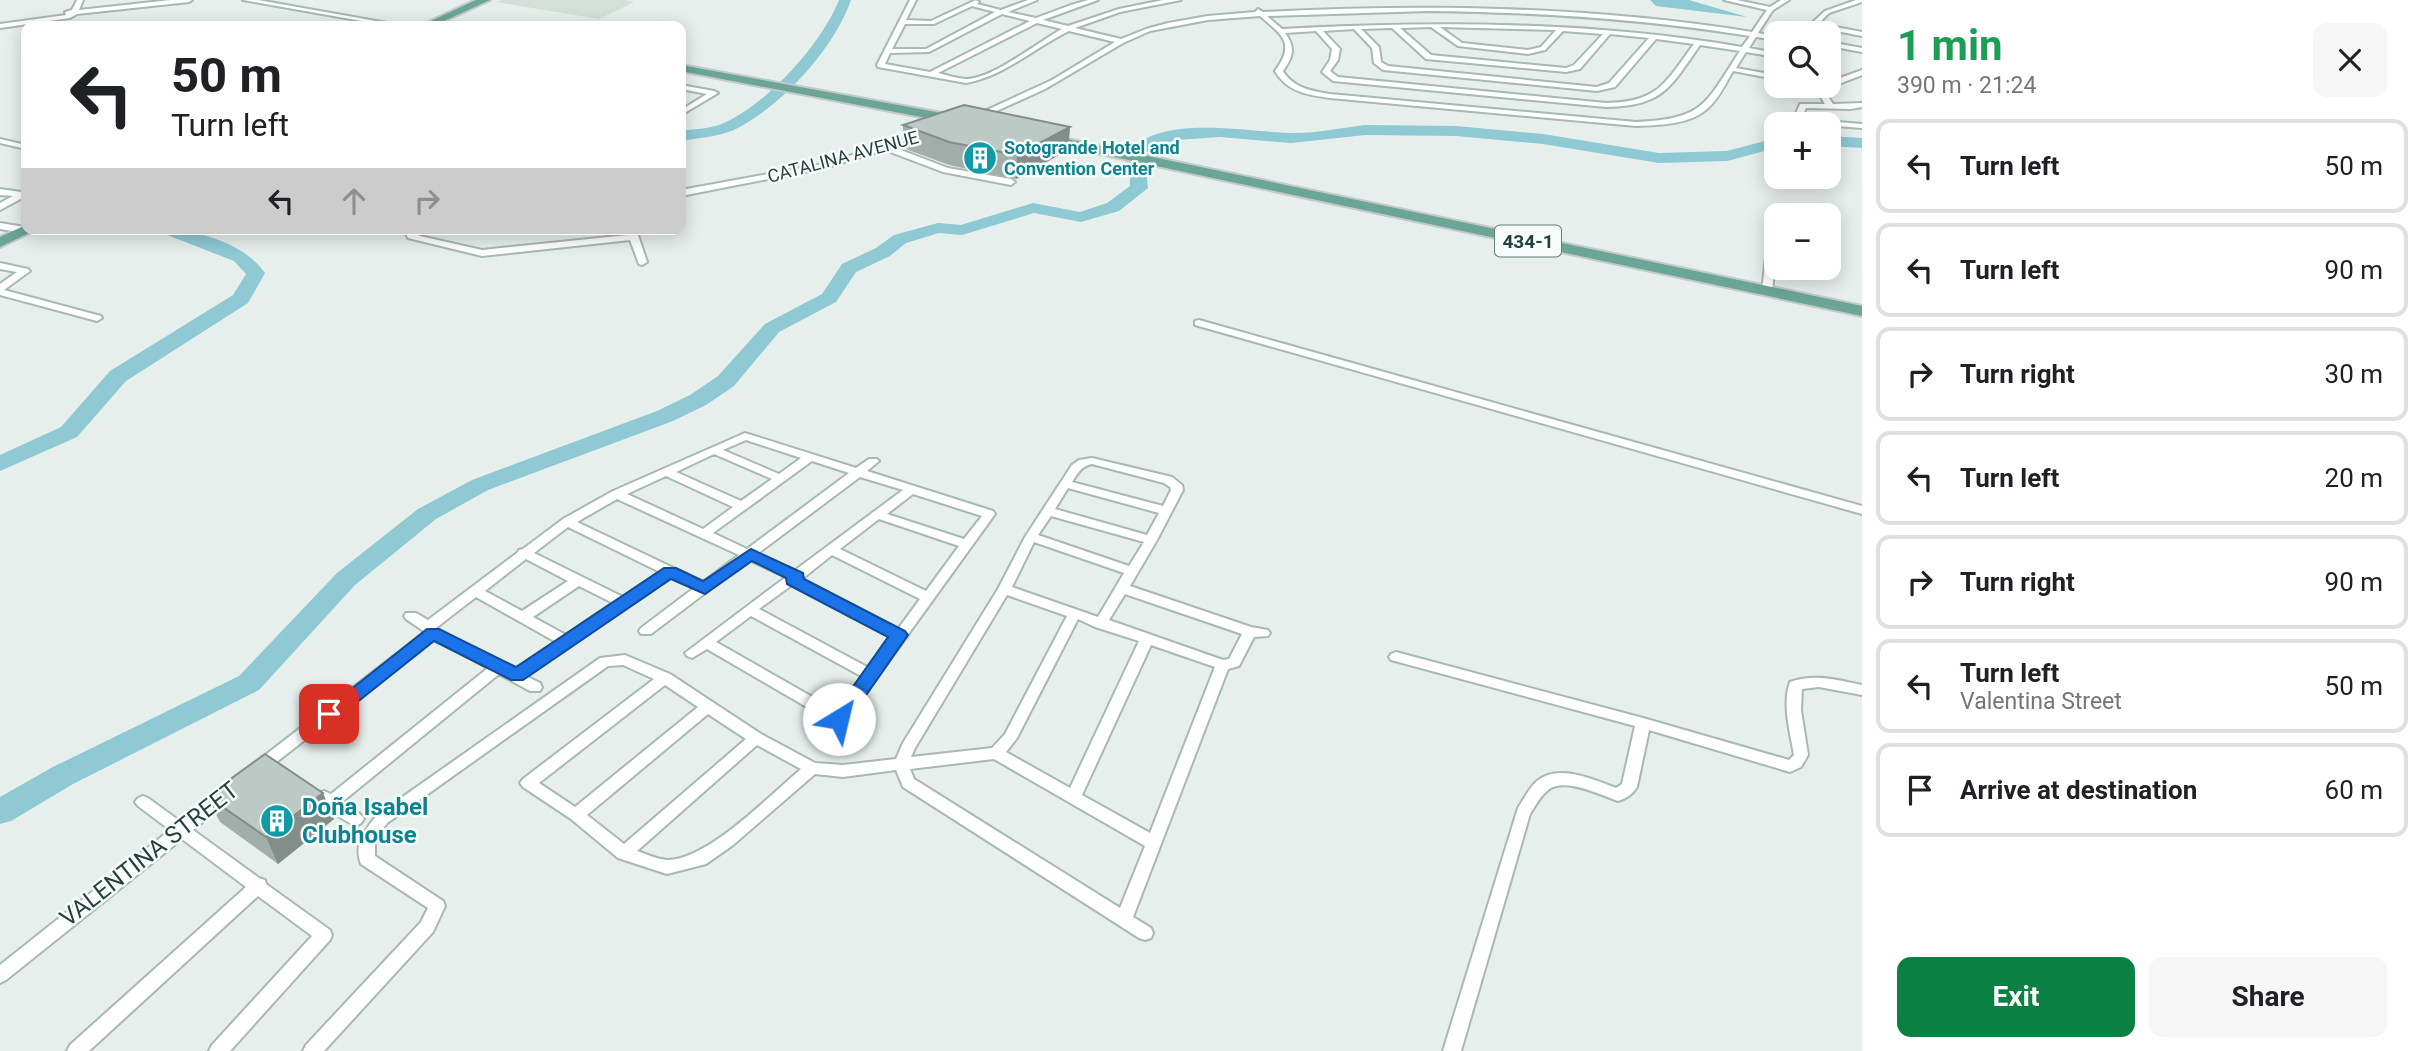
<!DOCTYPE html>
<meta charset="utf-8">
<style>
:root{--surface:#fff;--page:#f6f6f6;--text:#202124;--muted:#757577;--line:#e0e0e0;--accent:#0b8043}
body{margin:0;font-family:Roboto,sans-serif;background:var(--page);color:var(--text);height:100vh;display:flex;flex-direction:column;font-size:26px;white-space:nowrap}
*{box-sizing:border-box;margin:0}
p{font-size:23px;color:var(--muted)}
.icon{flex:none;width:38px;height:38px;fill:none;stroke:currentColor;stroke-width:2;stroke-linecap:round;stroke-linejoin:round}
.map{position:relative;flex:1;overflow:hidden}
.panel{display:flex;flex-direction:column;background:var(--surface);width:560px}
.panel>*{flex:none}
.hud{position:absolute;left:21px;top:21px;width:665px;height:214px;border-radius:14px;box-shadow:0 4px 18px #0003;background:#fff;color:var(--text);overflow:hidden}
.buttons{position:absolute;left:1764px;top:21px;display:grid;gap:14px}
.buttons a{display:grid;place-items:center;width:77px;height:77px;border-radius:14px;background:var(--surface);box-shadow:0 4px 18px #0003;font-size:35px}
.pin{position:absolute;display:grid;place-items:center;width:60px;height:60px;color:#fff;margin:-30px;border-radius:14px;box-shadow:0 4px 10px #0006}
.me{position:absolute;width:77px;margin:-38px;rotate:36deg;stroke-linejoin:round;filter:drop-shadow(0 0 5px #0008)}
.turn{display:flex;align-items:center;gap:24px;height:147px;padding:0 35px;font-size:32px}
.turn .icon{width:91px;height:91px;stroke-width:2.5}
.turn b{display:block;font-size:49px;line-height:60px}
.lanes{display:flex;align-items:center;height:66px;padding:0 35px;background:#0003;justify-content:center;gap:35px;direction:ltr}
.lanes .off{opacity:.35}
.round{display:grid;place-items:center;flex:none;width:74px;height:74px;border-radius:14px;background:var(--page)}
.headline{display:flex;align-items:center;justify-content:space-between;height:119px;padding:0 35px}
h1{font-size:42px;font-weight:700;line-height:52px;color:#1e9e55}
.cta{display:flex;gap:14px;margin-top:auto;padding:14px 35px}
.cta a{flex:1;height:80px;border-radius:14px;background:var(--accent);color:#fff;font-size:28px;font-weight:700;line-height:80px;text-align:center}
.cta a+a{background:var(--page);color:var(--text)}
ul{padding:0;list-style:none}
li{display:flex;align-items:center;gap:21px;height:94px;margin:0 14px 10px;padding:0 21px;border:4px solid var(--line);border-radius:14px}
li div{flex:1}
li b{display:block;font-size:26px}
li em{font-style:normal}
main{display:flex;flex:1;min-height:0}
.map>svg:first-child{display:block}
.built{fill:#d4dfda}
.water{fill:#8ec9d4}
.lines{fill:none;stroke-linecap:round;stroke-linejoin:round}
.river{fill:#8ec9d4;fill-rule:evenodd}
.street-casing{stroke:#a8b8b2;stroke-width:4}
.primary-casing{stroke:#c2cac8;stroke-width:4}
.street{fill:#fff;fill-rule:evenodd}
.primary{fill:#6aa596;fill-rule:evenodd}
.wall{fill:#a1aea9}
.shaded-wall{fill:#838d89}
.building{fill:#bbcac4;stroke:#838d89;stroke-width:2}
.route{fill:#1a73e8;stroke:#114b97;stroke-width:2}
.labels{text-anchor:middle;stroke-width:5;stroke-linejoin:round;paint-order:stroke}
.far-culture-label{font-size:18px;font-weight:bold;fill:#0d838f;stroke:#f7fbf9;text-anchor:start}
.far-street-label{font-size:18px;fill:#24423a;stroke:#f7fbf9}
.shield{fill:#f7fbf9;stroke:#637a73;stroke-width:2}
.shield-label{font-size:19px;font-weight:bold;fill:#24423a}
.near-culture-label{font-size:24px;font-weight:bold;fill:#0d838f;stroke:#f7fbf9;text-anchor:start}
.near-street-label{font-size:24px;fill:#24423a;stroke:#f7fbf9}
</style>
<main>
<div class="map">
<svg width="1862" height="1051" viewBox="0 0 1862 1051">
<rect width="100%" height="100%" fill="#e6efeb"/>
<path class="built" d="M501 0H625L634 2 599 19 496 2Z"/>
<path class="water" d="M1650 0H1689L1747 17 1656 6Z"/>
<g class="lines">
<path class="river" d="M839 0H851C834 49 781 107 734 130 717 137 698 138 681 141V131C693 129 707 129 719 125 765 107 821 45 839 0Z
M1365 125 1456 126 1543 134 1659 153 1727 151 1776 138V148L1727 161 1659 163 1543 144 1456 136 1365 135 1291 143 1220 137 1177 140 1156 145 1144 155 1141 164 1146 171 1148 188 1119 211 1081 222 1034 213 962 235 939 233 906 243 890 256 856 272 836 302 779 332 734 386 706 405 673 421 488 490 436 519 355 585 259 690 73 784 11 821 0 824V797L51 768 239 676 337 573 418 509 472 480 657 411 690 395 718 376 765 324 822 294 842 264 876 248 894 235 938 223 961 225 1033 203 1080 212 1107 203 1130 186V171L1125 164C1140 110 1247 132 1289 133 1314 134 1340 128 1365 125Z
M1829 136 1862 138V148L1829 146Z
M159 229C195 229 243 242 265 273L248 303 126 381 77 437 0 471V455L61 427 110 371 233 295 246 274 234 261 162 233Z"/>
<g class="street-casing">
<path id="street" d="M77 0H83L79 10 171 0H192L189 2 77 14 70 18 0 28V24L66 15 65 12 72 10Z
M243 0H258L404 26H390Z
M910 0H916L906 20 931 21 976 0 979 2 977 4 1001 10 1028 0H1037L1008 12 1036 18 1071 5 1088 0H1098L1043 20 1068 26 1119 9 1163 0H1181L1120 12 1075 28 1121 39 1146 29 1168 23 1208 16 1255 12 1258 9 1263 12C1427 4 1590 6 1752 32L1767 10 1724 0H1737L1770 7 1781 0H1789L1773 10 1758 33 1776 36V40L1756 37 1749 48 1776 53V57L1746 52 1736 68 1764 73 1776 69V73L1765 77 1733 71C1726 83 1718 100 1707 109 1689 125 1659 125 1636 126L1330 98C1308 95 1287 92 1275 71 1296 43 1282 35 1260 16L1208 20 1150 31 1123 43 1045 89 979 119 975 117 976 115 1052 80 1115 42 1069 31C1034 48 1005 76 966 83L878 67 877 65ZM972 6 995 12 926 49H892L905 24H934ZM1428 11C1536 12 1643 19 1750 36L1742 47C1589 21 1436 21 1282 29L1267 16ZM1002 14 1030 21 930 72 885 64 890 53 929 52ZM1037 23 1062 29C1038 42 991 80 965 79 956 78 947 75 938 73ZM1431 27 1458 46 1528 54 1545 50 1563 31 1603 34 1574 65 1566 68 1431 55 1400 28ZM1440 27 1556 30 1541 47 1528 50 1462 43ZM1392 28 1426 59 1566 72 1580 69 1610 34 1649 38 1609 83 1597 87 1388 66 1381 62 1379 47 1361 29ZM1354 29 1372 48 1374 63 1383 70 1597 91 1615 87 1656 39 1694 44C1665 83 1659 102 1606 103L1338 77 1330 71 1338 60 1340 49 1323 31ZM1316 31 1332 49 1330 60 1322 72 1333 81 1606 107C1663 106 1670 88 1700 45L1740 51C1705 104 1705 119 1636 122L1330 94C1312 91 1293 88 1283 71 1293 57 1296 48 1285 33Z
M1856 0H1862V2L1829 13 1820 22 1830 26 1862 32V36L1826 29 1812 23 1825 11Z
M1829 42 1862 48V52L1829 46Z
M1862 70V75L1831 87 1825 92 1833 104 1862 103V107L1851 109 1806 108 1803 115 1813 120 1862 124V128L1811 124 1796 118 1795 116 1800 104H1825L1817 91C1820 87 1824 86 1829 86V82Z
M681 85 714 91 718 93 681 115V110L707 94 681 89Z
M919 135H922V139L893 147 948 168 1011 179 1015 182 1011 185 943 172 885 150 824 168 681 196V190L823 164 882 146 883 141H889L890 143Z
M0 139 26 145V149L0 143Z
M0 189 21 192 26 190V196L0 210V203L13 196 0 195Z
M0 223 25 227 30 230 25 233 0 229Z
M404 229H413L415 234 420 236 482 250 628 235 627 229H636L647 262 642 265 639 264 630 240 482 256 408 238Z
M1772 244 1775 245 1776 250 1772 292 1767 295 1762 292 1767 247Z
M0 263 28 269 30 271 4 290 101 316 102 318 97 321 0 295V284L17 272 0 269Z
M1199 320 1862 506V514L1195 325V321Z
M745 433 856 468 869 459H877L879 461 867 471 993 511 995 514 844 723 839 724 834 723 707 649 692 658 687 656 685 653 786 577 749 560 651 634H641L639 631 641 628 694 588 671 577 526 676 540 683 542 687 540 691H530L499 674 342 802 361 815 364 819 361 823C360 824 358 825 356 825 348 825 321 803 316 797L319 793 324 791 331 794 488 668 434 639 265 771 260 773 255 771 253 767 255 763 425 632 406 619 404 616 406 613H416L428 620 517 553 519 550 523 549 563 519 613 491ZM746 440 801 458 779 474 723 450ZM714 454 772 479 741 501 676 472ZM812 461 849 473 747 549 713 533ZM666 476 733 507 703 529 627 494ZM860 477 903 490 794 571 757 554ZM913 494 982 516 964 539 887 514ZM617 499 739 555 703 582 577 522ZM879 519 959 546 926 591 840 549ZM568 527 660 572 623 597 534 553ZM832 555 920 599 898 629 802 579ZM526 559 568 581 522 611 485 591ZM792 585 892 637 869 668 759 609ZM579 586 613 603 566 635 533 617ZM476 597 556 642 514 670 505 663 498 662 436 628ZM751 616 863 677 837 711 716 642Z
M1092 458 1172 477 1182 485 1183 490 1157 540 1130 586 1251 627 1268 630 1270 633 1268 636 1254 637 1239 666 1228 669 1133 917 1151 928 1153 933 1151 938 1145 940 1139 938 903 787 896 770 843 777 815 774 733 845 706 864 667 874 618 858 571 819 523 787 520 783 523 779 654 679 623 665 608 666 387 823 375 841V856L443 901 445 906 433 932 324 1051H303L306 1045 421 922 428 908 361 864C353 844 365 830 377 815L600 658 625 655 670 674 761 734 815 763 843 765 896 759 903 743 998 589 1025 537 1072 465 1079 460ZM1092 464 1164 483 1170 487 1171 490 1163 506 1072 482C1078 473 1081 466 1092 464ZM1068 488 1159 513 1147 535 1055 509ZM1051 516 1144 542 1129 566 1038 535ZM1034 542 1124 573 1098 617 1012 587ZM1125 594 1242 634 1229 659 1223 660 1109 620ZM1007 595 1067 616 1005 734 992 748 911 757 915 748ZM1078 619 1095 627 1139 641 1070 788 1006 752 1017 738ZM1151 645 1215 667 1150 833 1082 795ZM665 685 698 707 575 807 539 783ZM708 714 746 739 624 844 587 815ZM757 745 801 769C770 795 709 859 668 860 659 860 646 854 637 851ZM994 759 1145 846 1120 908 914 779 910 769Z
M1396 652 1643 718 1789 760 1794 755C1790 732 1782 704 1790 682 1815 673 1837 680 1862 685V695L1819 687 1802 689 1801 710 1808 755 1801 767 1790 772 1649 730 1637 787C1633 794 1625 799 1618 801 1600 795 1563 776 1547 791 1540 797 1535 806 1530 814L1461 1051H1443L1518 808C1524 799 1529 788 1537 781 1559 763 1594 780 1616 788L1622 784 1635 726 1391 660 1389 657 1391 654Z
M224 790 229 792 232 796 229 800 193 830 259 878 265 880 266 884 330 930 332 935 330 940 230 1051H209L212 1045 312 936 258 896 89 1051H67L70 1045 246 887 182 839 6 980 0 983V965L170 830 138 806 135 802 138 798 143 796 148 798 181 822 219 792Z"/>
</g>
<g class="primary-casing">
<path id="primary" d="M476 0H490L433 26H420Z
M681 65 958 116 964 120 958 124 681 71Z
M1043 134 1862 306V316L1039 141V135Z
M26 225V229H33L31 232 0 247V237Z"/>
</g>
<use href="#street" class="street"/>
<use href="#primary" class="primary"/>
</g>
<path class="wall" d="M903 125 1070 127 1068 150 1016 179 949 165 903 148Z
M207 796 334 819 278 864 220 822Z"/>
<path class="shaded-wall" d="M1070 127 1068 150 1016 179 1017 155Z
M323 793 334 819 278 864 266 837Z"/>
<path class="building" d="M964 105 1070 127 1017 155 949 142 903 125Z
M265 754 323 793 266 837 207 796Z"/>
<path class="route" d="M751 549 803 573 804 579 905 631 908 635 846 724H833L830 719 888 637 787 584 786 578 752 561 705 594 671 579 523 680H511L434 641 336 719H323L320 714 427 629H439L516 667 664 568H676L703 581Z"/>
<defs>
<g id="building-disc" transform="scale(1.75)"><circle r="9.5" fill="#0f9aa8" stroke="#f7fbf9"/><path d="M-4-6H4V6H1V3H-1V6H-4ZM-2.5-4.3h1.7v1.8h-1.7ZM.8-4.3h1.7v1.8H.8ZM-2.5-1h1.7V.8h-1.7ZM.8-1h1.7V.8H.8Z" fill="#fff"/></g>
</defs>
<g fill-rule="evenodd">
<use href="#building-disc" x="980" y="158"/>
<use href="#building-disc" x="277" y="821"/>
</g>
<g class="labels">
<g class="far-culture-label">
<text x="1004" y="154">Sotogrande Hotel and<tspan x="1004" dy="21">Convention Center</tspan></text>
</g>
<g class="far-street-label">
<text transform="translate(843 157) rotate(-15)" y="6">CATALINA AVENUE</text>
</g>
<rect class="shield" x="1495" y="225.5" width="66" height="31" rx="5"/>
<g class="shield-label">
<text x="1528" y="248">434-1</text>
</g>
<g class="near-culture-label">
<text x="302" y="815">Doña Isabel<tspan x="302" dy="28">Clubhouse</tspan></text>
</g>
<g class="near-street-label">
<text transform="translate(149 854) rotate(-38)" y="8">VALENTINA STREET</text>
</g>
</g>
</svg>
<div class="buttons">
<a><svg class="icon" aria-label="search" viewBox="0 0 24 24"><circle cx="10" cy="10" r="6"/><path d="M15 15l6 6"/></svg></a>
<a>+</a>
<a>−</a>
</div>
<div class="pin" style="left:329px;top:714px;background:#d93025"><svg class="icon" aria-label="arrive" viewBox="0 0 24 24"><path d="M6 21V4h12l-3 4 3 4H6"/></svg></div>
<svg class="me" style="left:839px;top:719px" viewBox="-20 -20 40 40"><circle r="19" fill="#fff"/><path d="M0-13L10 11 0 6-10 11z" fill="#1a73e8"/></svg>
<div class="hud">
<div class="turn"><svg class="icon" aria-label="left" viewBox="0 0 24 24"><path d="M17 20v-9H6M10 6l-5 5 5 5"/></svg><div><b>50 m</b>Turn left</div></div>
<div class="lanes"><svg class="icon" aria-label="left" viewBox="0 0 24 24"><path d="M17 20v-9H6M10 6l-5 5 5 5"/></svg><svg class="icon off" aria-label="ahead" viewBox="0 0 24 24"><path d="M12 20V5M6 11l6-6 6 6"/></svg><svg class="icon off" aria-label="right" viewBox="0 0 24 24"><path d="M7 20v-9h11M14 6l5 5-5 5"/></svg></div>
</div>
</div>
<section class="panel">
<div class="headline"><div><h1>1 min</h1><p>390 m · 21:24</p></div><a class="round"><svg class="icon" aria-label="close" viewBox="0 0 24 24"><path d="M6 6l12 12M18 6L6 18"/></svg></a></div>
<ul>
<li><svg class="icon" aria-label="left" viewBox="0 0 24 24"><path d="M17 20v-9H6M10 6l-5 5 5 5"/></svg><div><b>Turn left</b></div><em>50 m</em></li>
<li><svg class="icon" aria-label="left" viewBox="0 0 24 24"><path d="M17 20v-9H6M10 6l-5 5 5 5"/></svg><div><b>Turn left</b></div><em>90 m</em></li>
<li><svg class="icon" aria-label="right" viewBox="0 0 24 24"><path d="M7 20v-9h11M14 6l5 5-5 5"/></svg><div><b>Turn right</b></div><em>30 m</em></li>
<li><svg class="icon" aria-label="left" viewBox="0 0 24 24"><path d="M17 20v-9H6M10 6l-5 5 5 5"/></svg><div><b>Turn left</b></div><em>20 m</em></li>
<li><svg class="icon" aria-label="right" viewBox="0 0 24 24"><path d="M7 20v-9h11M14 6l5 5-5 5"/></svg><div><b>Turn right</b></div><em>90 m</em></li>
<li><svg class="icon" aria-label="left" viewBox="0 0 24 24"><path d="M17 20v-9H6M10 6l-5 5 5 5"/></svg><div><b>Turn left</b><p>Valentina Street</p></div><em>50 m</em></li>
<li><svg class="icon" aria-label="arrive" viewBox="0 0 24 24"><path d="M6 21V4h12l-3 4 3 4H6"/></svg><div><b>Arrive at destination</b></div><em>60 m</em></li>
</ul>
<div class="cta"><a>Exit</a><a>Share</a></div>
</section>
</main>
